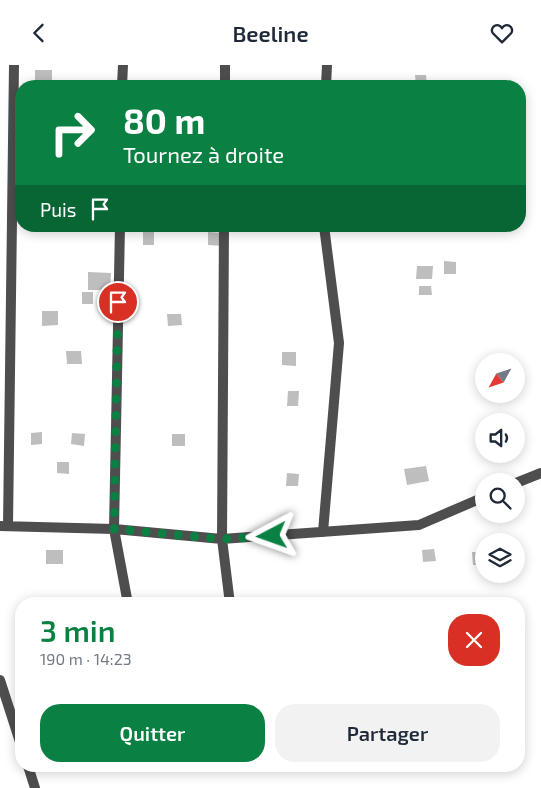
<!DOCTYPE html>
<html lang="fr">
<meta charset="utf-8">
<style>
:root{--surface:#fff;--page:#f2f2f3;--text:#1f2937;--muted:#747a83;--accent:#0b8043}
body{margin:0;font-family:"Exo 2",sans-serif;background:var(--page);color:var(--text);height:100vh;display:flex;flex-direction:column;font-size:19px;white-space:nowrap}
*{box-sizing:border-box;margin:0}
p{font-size:16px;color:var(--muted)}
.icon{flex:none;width:28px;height:28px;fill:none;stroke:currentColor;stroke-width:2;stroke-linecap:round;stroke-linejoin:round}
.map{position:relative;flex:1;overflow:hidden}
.side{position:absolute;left:15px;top:532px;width:510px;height:175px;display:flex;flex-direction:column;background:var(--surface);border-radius:20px;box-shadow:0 2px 12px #0003}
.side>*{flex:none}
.guide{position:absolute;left:15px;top:15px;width:511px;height:152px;border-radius:20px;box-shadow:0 2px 12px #0003;background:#0b8043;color:#fff;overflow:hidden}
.needle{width:32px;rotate:230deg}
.buttons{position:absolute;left:475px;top:288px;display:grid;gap:10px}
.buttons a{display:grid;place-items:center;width:50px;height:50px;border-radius:50%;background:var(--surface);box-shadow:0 2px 12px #0003;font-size:25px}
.pin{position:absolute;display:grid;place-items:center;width:42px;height:42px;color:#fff;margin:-21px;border:2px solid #fff;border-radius:50%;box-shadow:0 1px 5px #0007}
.me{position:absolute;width:55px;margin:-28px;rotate:266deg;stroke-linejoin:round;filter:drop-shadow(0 0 4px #0008)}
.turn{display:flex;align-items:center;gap:18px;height:105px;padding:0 25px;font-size:22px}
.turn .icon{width:65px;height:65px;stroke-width:2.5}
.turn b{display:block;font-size:35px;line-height:42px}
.then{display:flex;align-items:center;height:48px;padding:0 25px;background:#0003;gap:10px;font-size:19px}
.round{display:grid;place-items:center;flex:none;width:52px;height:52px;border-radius:20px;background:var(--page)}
.head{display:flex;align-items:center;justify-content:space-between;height:85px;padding:0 25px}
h1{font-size:30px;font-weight:600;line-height:38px;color:var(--accent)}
.cta{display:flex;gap:10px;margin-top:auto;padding:10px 25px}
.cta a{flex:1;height:58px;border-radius:20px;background:var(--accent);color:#fff;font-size:20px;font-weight:600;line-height:58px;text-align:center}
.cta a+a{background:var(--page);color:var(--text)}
header{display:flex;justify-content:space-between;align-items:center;height:65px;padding:0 25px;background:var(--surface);font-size:22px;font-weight:600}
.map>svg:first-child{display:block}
.building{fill:#bebebe}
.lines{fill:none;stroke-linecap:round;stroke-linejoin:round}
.street{stroke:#4e4e4e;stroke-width:10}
.route{stroke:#0b8043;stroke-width:9;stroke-dasharray:0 16.2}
</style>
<header><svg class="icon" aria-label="back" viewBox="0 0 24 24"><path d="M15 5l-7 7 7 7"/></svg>Beeline<svg class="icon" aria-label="heart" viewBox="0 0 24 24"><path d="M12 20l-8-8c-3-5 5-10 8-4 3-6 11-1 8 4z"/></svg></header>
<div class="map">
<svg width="541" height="723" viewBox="0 0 541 723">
<rect width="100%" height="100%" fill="#fff"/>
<path class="building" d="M35 5H52V21H35Z
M415 10H426L427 21H416Z
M143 165H154V180H143Z
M208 167 223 168V181L208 180Z
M444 196 456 197V209H444Z
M417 201H433L432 214H416Z
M88 207 111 208 110 225H88Z
M419 221H431L432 230H419Z
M82 227H93V239H82Z
M42 246H58V260L42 261Z
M167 249H181L182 260 168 261Z
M66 286H81L82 299H67Z
M282 287H296V301L282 300Z
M288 326H299L298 341H287Z
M42 367V379L31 380V368Z
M72 368 85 369 84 381 71 379Z
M172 369H185V381H172Z
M57 397H69V409L57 408Z
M426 401 429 416 407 420 404 404Z
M287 408 299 409 298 421H286Z
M434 484 436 496 423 497 422 485Z
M46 485H63V499H46Z
M472 487H484V500H473Z"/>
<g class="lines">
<path class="street" d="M122 21 123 0
M225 21V0
M326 21 327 0
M120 161 114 464 128 539
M224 161 222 474 230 539
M516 418 541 408
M0 461 114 464 222 474 419 460 484 432
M8 461 14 0
M323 467 339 278 324 161
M0 615 21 680
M28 701 35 723"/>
</g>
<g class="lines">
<path class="route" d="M118 237 114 464 222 474 272 471"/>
</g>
</svg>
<div class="buttons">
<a><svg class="needle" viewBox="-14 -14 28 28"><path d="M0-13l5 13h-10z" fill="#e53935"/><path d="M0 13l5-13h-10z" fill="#747a83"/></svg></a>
<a><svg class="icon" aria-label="sound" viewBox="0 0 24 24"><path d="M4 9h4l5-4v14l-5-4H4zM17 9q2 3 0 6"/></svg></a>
<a><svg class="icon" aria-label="search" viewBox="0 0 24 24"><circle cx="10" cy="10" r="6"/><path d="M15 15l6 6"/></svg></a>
<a><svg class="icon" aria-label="layers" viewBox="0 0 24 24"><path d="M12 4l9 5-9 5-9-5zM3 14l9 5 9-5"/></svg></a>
</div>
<div class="pin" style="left:118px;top:237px;background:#d93025"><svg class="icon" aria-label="arrive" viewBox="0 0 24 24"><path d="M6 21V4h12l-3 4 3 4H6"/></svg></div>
<svg class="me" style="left:272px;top:471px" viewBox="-20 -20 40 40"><path d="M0-17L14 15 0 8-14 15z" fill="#0b8043" stroke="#fff" stroke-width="4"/></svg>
<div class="guide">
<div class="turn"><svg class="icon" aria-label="right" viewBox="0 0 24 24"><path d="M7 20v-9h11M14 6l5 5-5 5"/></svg><div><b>80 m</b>Tournez à droite</div></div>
<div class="then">Puis<svg class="icon" aria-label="arrive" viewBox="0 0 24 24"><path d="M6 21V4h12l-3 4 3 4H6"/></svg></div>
</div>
<section class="side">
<div class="head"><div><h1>3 min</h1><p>190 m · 14:23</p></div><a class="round" style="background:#d93025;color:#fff"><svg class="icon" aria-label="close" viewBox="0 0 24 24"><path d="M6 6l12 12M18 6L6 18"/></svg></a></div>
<div class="cta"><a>Quitter</a><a>Partager</a></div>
</section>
</div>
